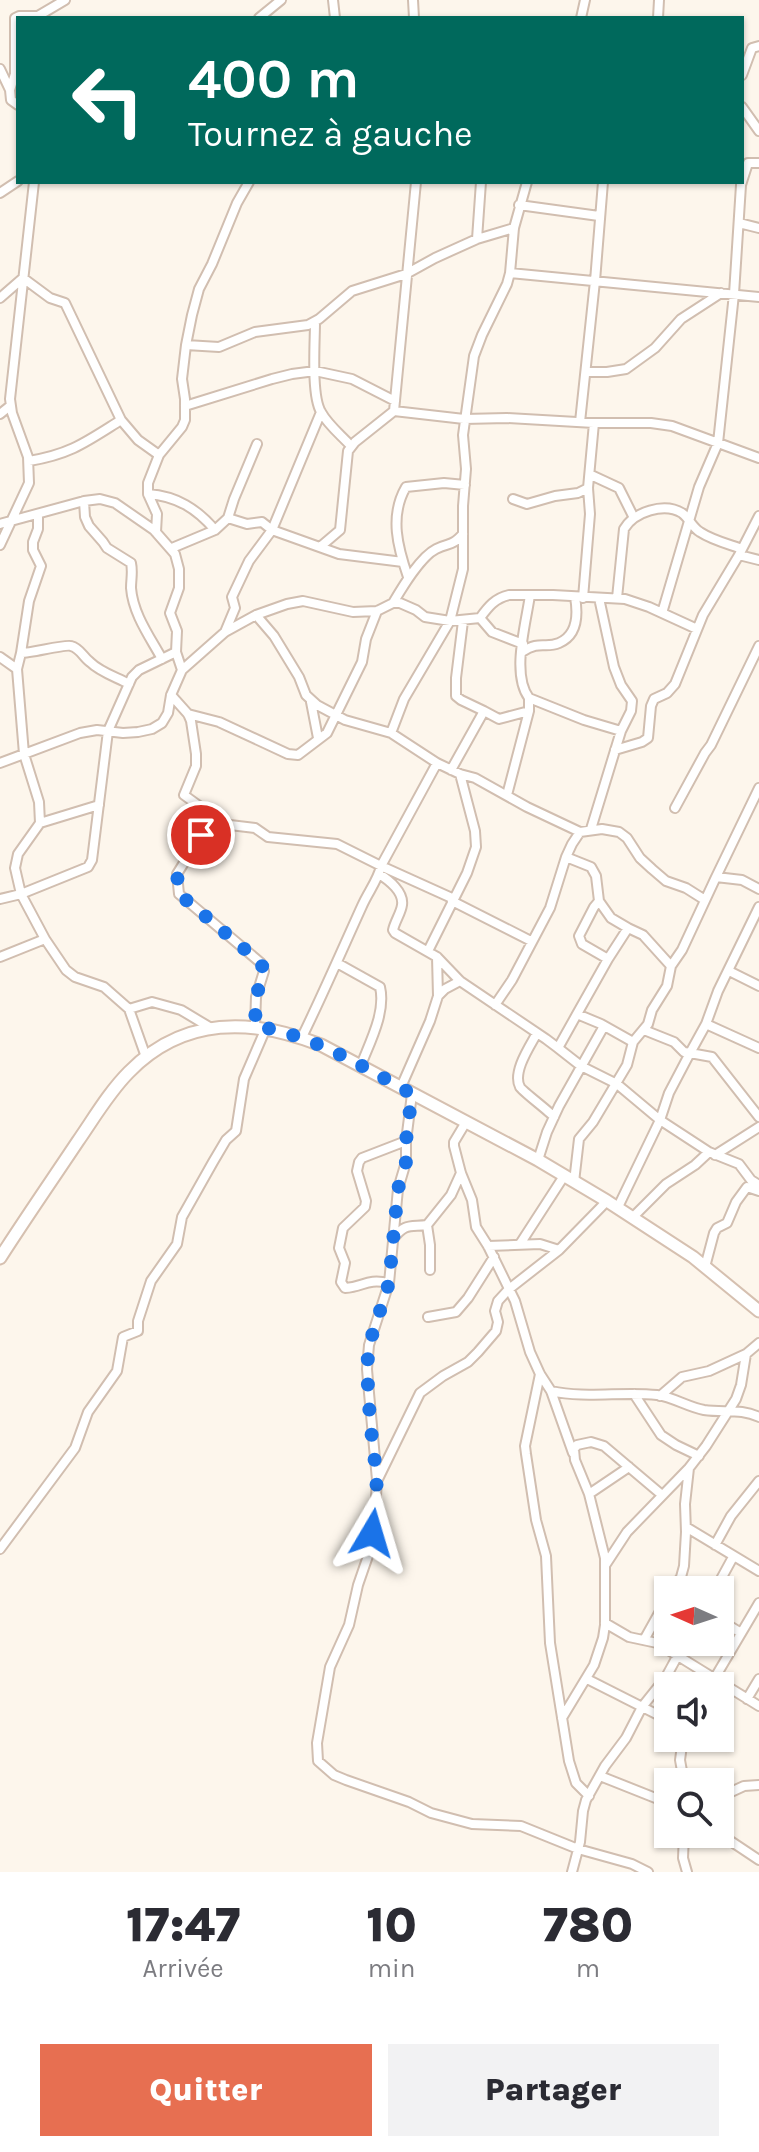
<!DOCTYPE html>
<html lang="fr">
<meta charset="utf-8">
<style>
:root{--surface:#fff;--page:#f2f2f3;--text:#2b2b33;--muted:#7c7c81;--accent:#e76f51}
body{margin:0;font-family:Karla,sans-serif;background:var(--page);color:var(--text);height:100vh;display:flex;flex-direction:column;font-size:30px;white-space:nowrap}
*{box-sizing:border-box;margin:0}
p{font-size:26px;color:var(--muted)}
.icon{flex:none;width:44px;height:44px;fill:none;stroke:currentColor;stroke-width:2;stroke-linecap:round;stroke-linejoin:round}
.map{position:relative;height:1872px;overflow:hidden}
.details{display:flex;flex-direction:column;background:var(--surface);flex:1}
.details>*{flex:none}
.hud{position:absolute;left:16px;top:16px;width:728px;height:168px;border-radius:0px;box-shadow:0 2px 6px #0004;background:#00695c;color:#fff;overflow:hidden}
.needle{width:52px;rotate:273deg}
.tools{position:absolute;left:654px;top:1576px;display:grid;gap:16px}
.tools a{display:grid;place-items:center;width:80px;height:80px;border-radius:0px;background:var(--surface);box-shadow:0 2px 6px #0004;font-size:40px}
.pin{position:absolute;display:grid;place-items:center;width:68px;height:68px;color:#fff;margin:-34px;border:4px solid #fff;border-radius:50%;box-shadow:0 2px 8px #0007}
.me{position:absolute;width:88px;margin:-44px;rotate:7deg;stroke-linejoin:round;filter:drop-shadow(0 0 6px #0008)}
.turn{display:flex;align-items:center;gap:28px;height:168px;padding:0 40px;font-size:36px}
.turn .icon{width:104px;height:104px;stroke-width:2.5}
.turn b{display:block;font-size:56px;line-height:68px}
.eta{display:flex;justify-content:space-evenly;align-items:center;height:136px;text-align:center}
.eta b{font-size:48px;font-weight:800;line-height:56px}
.button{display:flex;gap:16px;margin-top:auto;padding:16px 40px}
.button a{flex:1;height:92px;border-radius:0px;background:var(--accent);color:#fff;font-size:32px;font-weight:800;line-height:92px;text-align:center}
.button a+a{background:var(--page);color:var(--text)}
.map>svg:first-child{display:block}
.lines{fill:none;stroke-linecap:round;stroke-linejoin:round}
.minor-casing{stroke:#d1beb0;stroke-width:12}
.secondary-casing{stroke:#d6c0b0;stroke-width:15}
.minor{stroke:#fff;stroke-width:8}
.secondary{stroke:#fff;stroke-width:11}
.route{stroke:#1a73e8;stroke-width:14;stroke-dasharray:0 25.2}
</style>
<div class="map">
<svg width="759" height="1872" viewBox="0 0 759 1872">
<rect width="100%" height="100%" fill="#fdf6ec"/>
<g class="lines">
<g class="minor-casing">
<path id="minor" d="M333 0 335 18
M413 0 414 18
M259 18 281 0
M581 18 585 0
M658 18 659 0
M0 69 10 90 11 100 18 105
M742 75 752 48 759 46
M10 90 15 74V18L19 16H38L65 0
M742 107 759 131
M0 193 18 181
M519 205 599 216
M739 223 759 228
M477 239 481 182
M510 273 759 297
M0 298 23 278 50 298 65 303 121 420 138 440 159 455
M315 322C315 343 311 395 321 412 328 425 341 435 351 446
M186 345 219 347 255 332 308 325 319 319 352 291 406 274 435 258 477 239 514 228
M586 372H607L626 369 655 348 681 319 721 293
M185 406 272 379 292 374 315 371 352 379 395 401
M394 411 464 419 507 418 594 423H651L672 426 759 458
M0 414 10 406
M580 422 595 281 603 182
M29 461C71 454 86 442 121 420
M591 475 619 488 634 518
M148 494C177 496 197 509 215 530
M513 499 527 504 555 496 578 493 588 488
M84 501 85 517 89 526 103 542 107 548 131 563C133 572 131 579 131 588 133 614 150 637 162 659
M228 518 234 499 257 444
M0 524 84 501 100 499 115 503 154 530 175 554 179 569V588L170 613 177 631 176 652 182 670
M156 532 157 514 148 494V483L159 455 182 427 185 420V399L182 379 186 345 192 315 199 289 212 264 237 203 249 182
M0 545 29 483 28 457 12 413 10 399 34 182
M320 547 340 530 348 451 355 442 394 411 416 182
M172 548 215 530 228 518 247 524 262 522 272 530 339 554 403 562
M739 555 759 560
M408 577C398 548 389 516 406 487L444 483 465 485
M583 598 590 514 588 488 594 423
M617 598 624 529C634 512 664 502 682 513 689 518 692 527 700 532 712 540 728 544 742 549
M393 603C402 588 420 557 436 549 450 542 451 547 463 534
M662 613 699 487 718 443 734 294 741 185 748 163H759
M256 615 274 636 299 677 306 695 317 705 345 720 391 733 437 763 460 774 475 778 527 807 580 832 602 829 619 832 627 838 640 858 652 869 666 881 686 888 705 900
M480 618 492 632 523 644
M463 621 456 678V696L461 700 484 711
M225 632 235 608 232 597 249 561 272 530 321 412
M522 652C540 640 545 649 559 643 578 635 578 614 575 597
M21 653C32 653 65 644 71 646 80 648 83 657 90 662 100 672 116 677 129 684
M0 657 17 669
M171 695 188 714 191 721 196 754V766L184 795 213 816 230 825 255 828 268 837 337 844 381 866 454 899
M529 698 584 720 621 731
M311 702 318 738
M188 714 219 722 288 754 298 755 327 733 362 662 366 639 377 611
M391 733 404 699 450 621 463 569V506L466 469 463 435 474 356 482 335 507 284 510 273 514 228 527 182
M615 750 642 742 648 738 651 706 654 699 667 693 675 684 703 615 739 555 759 516
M0 763 80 733 97 730 123 733 138 732 152 729 162 723 168 713 171 695 182 670 225 632 256 615 287 604 303 601 353 612 377 611 393 603H400L416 610 425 617 450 621 480 618C488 607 495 598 509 595H553L625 599 649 607 697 629
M451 770 484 711 499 719 529 711V698C511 674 526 624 530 595
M759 788 716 877 742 880 759 889
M507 795 529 711
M675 808 705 753 711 745 759 646
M213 816 177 874 179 894 261 963 264 971 256 997 255 1026
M40 823 99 805
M591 829 621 731 631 711 632 701 621 685 614 667 599 598
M566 857 591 867 596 876 599 901 611 918 628 928
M379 874C389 880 404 892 402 905 401 913 395 921 393 930L395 933 437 957 460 981 546 1039 558 1048 577 1014 601 1024 633 1042
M0 899 21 894 15 868 18 854 40 823 39 802 24 754 17 669 21 653 29 601 41 566 33 550V542L38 529V515
M452 901 531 941
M759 907 718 991 706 1024 759 1048
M45 939 21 894 88 867 92 860 108 731 132 677 139 670 176 652
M428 951 467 873 476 847 475 831 460 774
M0 957 45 939 66 970 75 977 104 987 129 1009 152 1002 181 1010 211 1028
M437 957 438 996
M608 959 628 928 643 935 671 966
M337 963 380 987C386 1012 370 1042 361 1065
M729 971 759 986
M495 1005 512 980 550 908 566 857 572 844 580 832
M129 1009 146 1057
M577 1014 608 959 582 944 579 936 594 907 599 901
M706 1024 690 1053 712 1057 759 1117
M644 1030 674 1042 684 1052 690 1053 669 1093 660 1120 709 1152 739 1164 751 1180 759 1185
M537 1033C530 1046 512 1072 520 1087 522 1091 549 1111 554 1117
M302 1037C323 994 342 950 362 906 368 892 378 880 381 866L437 763
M558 1048 581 1066 617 1084 660 1120 618 1207
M401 1087 430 1021 438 996 445 989 460 981
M412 1094 406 1141V1162L398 1189 389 1283 369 1345 367 1369 369 1393 377 1480 375 1513 368 1556 358 1585 349 1625 330 1667 317 1743 318 1761 334 1775 346 1780 409 1802 431 1813 472 1824 521 1826 578 1849 632 1864 648 1872
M466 1122 454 1142V1146L461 1173 472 1200 476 1227 488 1246 515 1301 530 1352 540 1374 551 1391 573 1453
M715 1155 759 1127
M538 1160 547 1132 559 1106 604 1026
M574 1182 579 1139 593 1122 627 1065 633 1042 648 1024 652 1010 667 986 671 966 682 950 716 877
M633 1217 666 1184 695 1165 709 1152
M427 1225 430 1245V1270
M393 1239C405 1223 409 1227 427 1225L451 1195 461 1173
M520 1244 564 1176
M488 1246 540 1244 559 1250
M705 1267 714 1233 717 1228 727 1223 736 1202 747 1187 759 1191
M389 1283C366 1278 364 1287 345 1288L341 1282 345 1263 339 1248 343 1228 365 1207 366 1201 357 1171 359 1162 362 1158 406 1141
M428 1317 456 1312 468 1298 494 1257
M540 1374 525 1446 526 1454 536 1520 546 1556 550 1643 569 1761 576 1783 589 1796
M551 1391C586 1399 622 1391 657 1395 673 1397 688 1407 704 1410 724 1413 741 1408 759 1417
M634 1394 661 1435 676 1445 699 1456
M660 1396 682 1377 709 1371 746 1354
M378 1479 420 1393 443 1376 468 1362 478 1352 496 1331 498 1322 495 1311 498 1301 509 1289 559 1250 607 1201
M589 1494 629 1467
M686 1527 759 1571
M715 1545 731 1516 759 1481
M0 1549 75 1448 88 1412 117 1371 123 1337 138 1331V1321L151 1281 177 1244 182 1217 213 1162 226 1140 236 1131 244 1079 266 1028
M606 1564 627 1532 688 1469
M673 1590 681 1577 684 1566 686 1532 685 1504 689 1468 706 1446 736 1399 741 1385 746 1354 759 1343
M715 1590 733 1557
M720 1620 741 1633
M605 1623 629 1637 657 1643 759 1706
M644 1640 668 1597
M666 1677 682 1686
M587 1679 668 1720
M710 1686 759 1603
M747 1699 759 1679
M562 1718 594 1665 603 1638 605 1625V1558L589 1494 575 1460 574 1449 577 1445 591 1442 604 1446 662 1495
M683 1738 680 1760 684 1782
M600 1776 668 1803
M720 1797 744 1786 759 1785
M684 1834 683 1858 687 1872
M720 1834 759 1860
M572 1872 580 1842 583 1811 586 1800 605 1766 626 1738 642 1707 666 1677 685 1642"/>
</g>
<g class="secondary-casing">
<path id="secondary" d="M0 1258C25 1219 52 1180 78 1141 94 1118 109 1092 129 1072 184 1016 252 1018 321 1045L538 1160 607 1201 693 1257 759 1311"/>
</g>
<use href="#minor" class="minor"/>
<use href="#secondary" class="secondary"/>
</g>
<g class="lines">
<path class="route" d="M201 835 177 874 179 894 261 963 264 971 256 997 255 1026C313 1035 362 1066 412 1094L406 1141V1162L398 1189 389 1283 369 1345 367 1369 370 1421 377 1480 372 1533"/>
</g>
</svg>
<div class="tools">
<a><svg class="needle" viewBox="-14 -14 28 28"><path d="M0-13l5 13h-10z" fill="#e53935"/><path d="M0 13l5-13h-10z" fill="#7c7c81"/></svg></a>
<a><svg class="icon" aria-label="sound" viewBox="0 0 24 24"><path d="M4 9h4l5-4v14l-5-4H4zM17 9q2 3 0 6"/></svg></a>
<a><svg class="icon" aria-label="search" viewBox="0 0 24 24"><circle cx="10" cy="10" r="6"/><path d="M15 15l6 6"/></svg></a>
</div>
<div class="pin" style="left:201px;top:835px;background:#d93025"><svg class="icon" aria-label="arrive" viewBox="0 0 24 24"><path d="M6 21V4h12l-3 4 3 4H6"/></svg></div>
<svg class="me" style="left:372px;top:1533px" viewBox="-20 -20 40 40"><path d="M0-17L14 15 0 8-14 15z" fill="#1a73e8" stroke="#fff" stroke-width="4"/></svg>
<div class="hud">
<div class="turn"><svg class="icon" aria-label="left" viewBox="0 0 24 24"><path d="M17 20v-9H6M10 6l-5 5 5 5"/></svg><div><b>400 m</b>Tournez à gauche</div></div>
</div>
</div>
<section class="details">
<div class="eta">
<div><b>17:47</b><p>Arrivée</p></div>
<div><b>10</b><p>min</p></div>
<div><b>780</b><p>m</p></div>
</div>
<div class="button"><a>Quitter</a><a>Partager</a></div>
</section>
